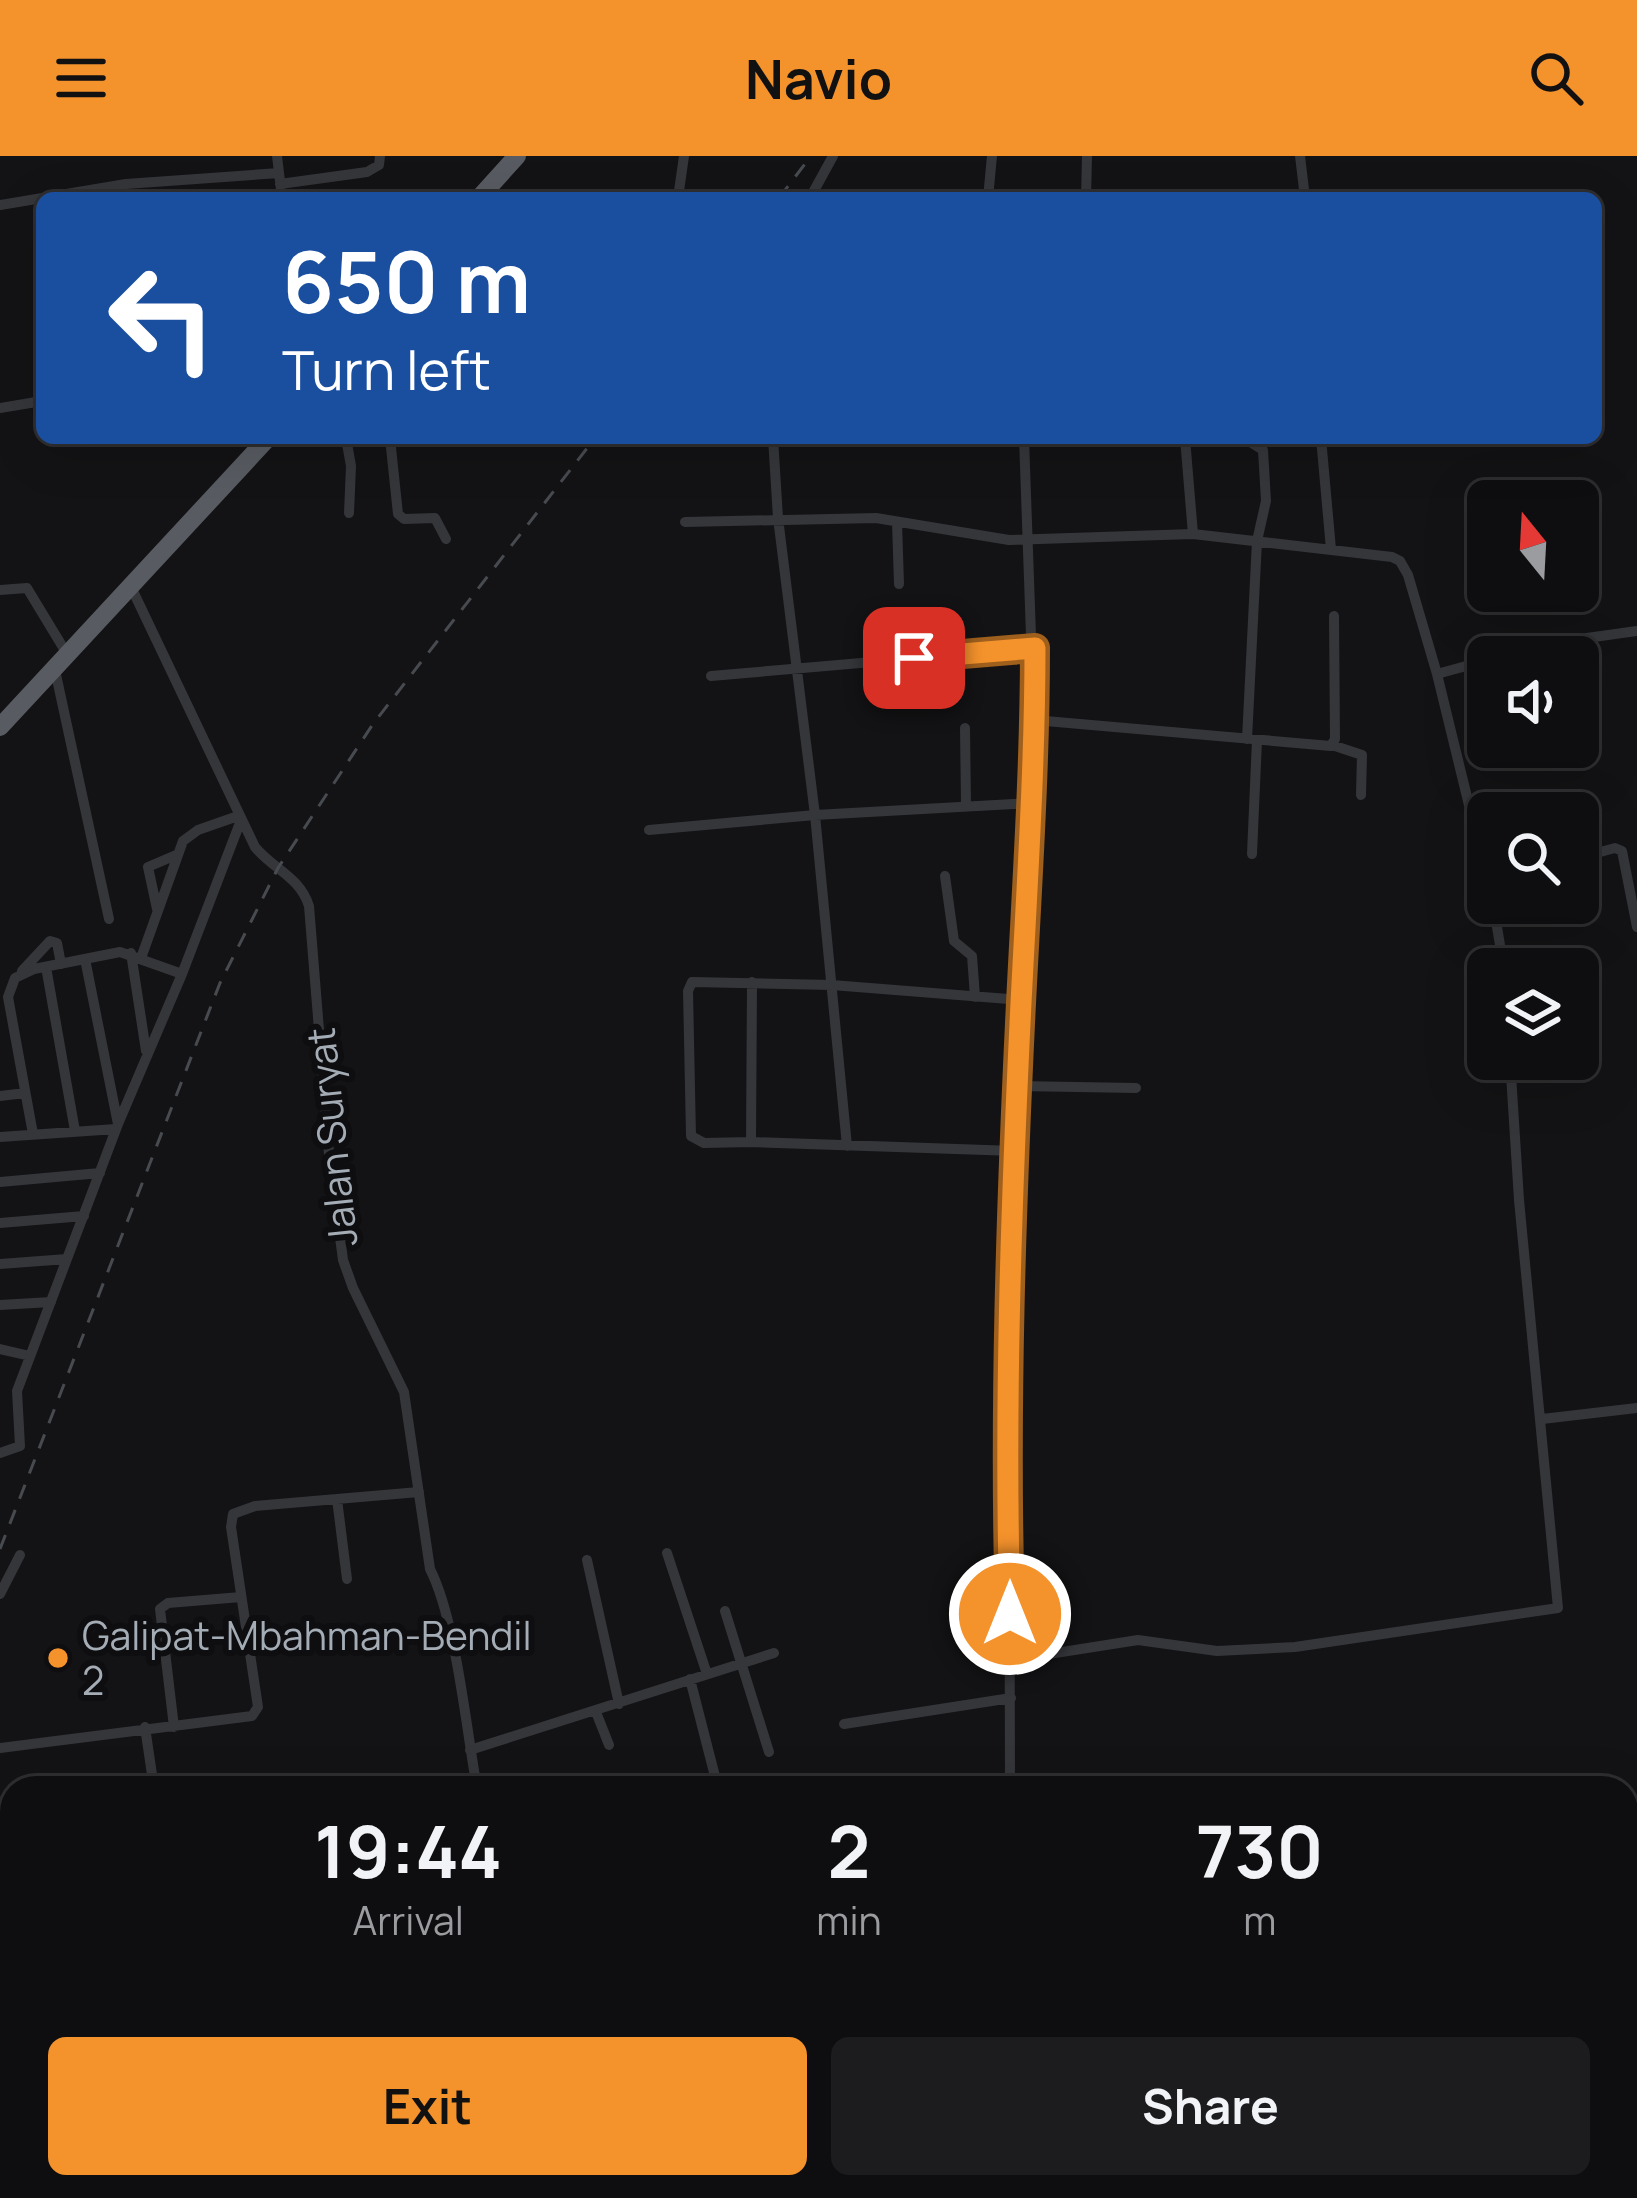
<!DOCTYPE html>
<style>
:root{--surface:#0e0e10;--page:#1c1c1e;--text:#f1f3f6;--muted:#9b9c9f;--line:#2e2e30;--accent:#f4922c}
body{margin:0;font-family:Manrope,sans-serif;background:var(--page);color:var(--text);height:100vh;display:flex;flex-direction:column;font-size:45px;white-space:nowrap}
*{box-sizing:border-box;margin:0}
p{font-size:39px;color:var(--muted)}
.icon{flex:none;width:66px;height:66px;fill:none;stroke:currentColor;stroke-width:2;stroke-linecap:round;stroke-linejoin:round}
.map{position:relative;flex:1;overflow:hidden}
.sheet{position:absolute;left:0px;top:1620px;width:1638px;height:423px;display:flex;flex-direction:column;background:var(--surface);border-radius:36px 36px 0 0;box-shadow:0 12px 48px #0002,0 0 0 3px var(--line)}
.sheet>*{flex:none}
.guide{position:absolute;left:36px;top:36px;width:1566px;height:252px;border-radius:18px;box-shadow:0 12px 48px #0002,0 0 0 3px var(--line);background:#1a4fa0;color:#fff;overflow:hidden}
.needle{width:78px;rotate:342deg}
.buttons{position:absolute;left:1467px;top:324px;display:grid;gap:24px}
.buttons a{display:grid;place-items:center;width:132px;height:132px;border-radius:18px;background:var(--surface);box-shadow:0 12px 48px #0002,0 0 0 3px var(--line);font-size:60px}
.pin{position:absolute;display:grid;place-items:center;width:102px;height:102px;color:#fff;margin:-51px;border-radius:24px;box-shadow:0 6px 18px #0006}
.me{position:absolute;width:132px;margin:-66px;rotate:0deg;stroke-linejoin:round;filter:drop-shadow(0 0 9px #0008)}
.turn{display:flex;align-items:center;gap:42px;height:252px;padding:0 48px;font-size:54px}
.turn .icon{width:156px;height:156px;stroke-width:2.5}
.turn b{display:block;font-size:84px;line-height:102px}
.eta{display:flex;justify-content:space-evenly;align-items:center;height:204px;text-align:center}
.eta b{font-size:72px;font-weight:700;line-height:84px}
.button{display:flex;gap:24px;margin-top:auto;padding:24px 48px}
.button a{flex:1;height:138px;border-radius:18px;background:var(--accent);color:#111;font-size:48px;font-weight:700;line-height:138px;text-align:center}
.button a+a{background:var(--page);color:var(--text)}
header{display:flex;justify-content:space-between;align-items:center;height:156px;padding:0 48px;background:var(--accent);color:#111;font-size:54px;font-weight:700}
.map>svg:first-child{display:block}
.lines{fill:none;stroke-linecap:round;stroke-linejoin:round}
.stream{stroke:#293439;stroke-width:3}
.minor{stroke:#34363a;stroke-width:10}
.trunk{stroke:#585c62;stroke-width:18}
.rail{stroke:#474a4f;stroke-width:3;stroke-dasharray:15 12;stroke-linecap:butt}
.route-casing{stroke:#9f5f1d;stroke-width:30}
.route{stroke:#f4922c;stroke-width:21}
.poi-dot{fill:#f4922c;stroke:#0e0e10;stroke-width:4.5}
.labels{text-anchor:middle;stroke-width:12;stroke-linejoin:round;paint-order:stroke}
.street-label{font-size:39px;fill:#a4acb5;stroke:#0e0e10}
.poi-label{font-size:39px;fill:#a4acb5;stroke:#0e0e10;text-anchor:start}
</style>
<header><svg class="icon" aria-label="menu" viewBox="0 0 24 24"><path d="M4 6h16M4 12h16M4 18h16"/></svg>Navio<svg class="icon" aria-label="search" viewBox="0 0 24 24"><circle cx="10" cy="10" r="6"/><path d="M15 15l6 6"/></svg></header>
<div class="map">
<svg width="1637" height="2042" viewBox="0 0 1637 2042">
<rect width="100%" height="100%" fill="#131315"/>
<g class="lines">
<path class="stream" d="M1626 1907 1637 1917
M1452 2042 1454 2031"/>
<path class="minor" d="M277 0 282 42
M1300 0 1305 42
M280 28 367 16 379 9 380 0
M482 39 513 42
M678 42 684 0
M810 42 833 0
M988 42 992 0
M1086 42 1087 0
M0 49 126 28 279 17
M0 252 42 245
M346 282 351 310 349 357
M390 282 398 358 404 363 435 362 446 383
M773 282 778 362 815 659 847 990
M1185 282 1193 378
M1244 282 1263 294 1266 345 1257 385 1247 583
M1321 282 1331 393
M685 366 876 362 1009 384 1193 378 1392 401 1400 405 1408 419 1437 518
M897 366 899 428
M132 433 255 691C274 714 299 720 309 750L329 998 343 1104 353 1132 404 1236 430 1413C456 1464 466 1572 477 1632
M0 434 27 432 67 498
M1497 501 1544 488 1637 475
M1488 504 1437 518 1488 727
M55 514 109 763
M711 520 1035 492
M1034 564 1331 590 1335 583 1334 460
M965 572 966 649
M1332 589 1362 599 1361 639
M649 674 815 659 1032 647
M1252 698 1257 584
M1578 702 1615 692 1622 695 1637 771
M945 720 954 785 972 800 975 841
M1493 747 1504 813
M157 753 148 711 176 699
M131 797 146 895
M141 802 183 685 198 674 238 660
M85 803 118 968
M46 811 75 975
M22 815 50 785 57 787 61 808
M752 826 751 986 1015 995
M1018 930 1136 932
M0 940 25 937
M33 978 8 841 15 822 34 813 120 796 182 818
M0 981 116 973
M751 986 704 987 691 980 688 835 692 826 832 829 1021 844
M0 1026 100 1017
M0 1067 84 1060
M0 1108 67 1103
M0 1149 51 1146
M0 1193 30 1200
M1542 1263 1637 1252
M0 1297 20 1290 17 1235 118 968 182 818 241 664
M337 1343 347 1423
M667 1397 707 1518
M587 1404 619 1548
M0 1438 20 1399
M725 1455 769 1596
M1011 1504 1138 1484 1217 1495 1295 1491 1558 1452 1519 1044 1510 903
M690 1523 718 1632
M596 1556 609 1589
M844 1568 1011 1542
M145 1571 154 1632
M174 1571 160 1453 168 1447 241 1441
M0 1592 252 1560 258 1551 231 1371 233 1358 255 1350 419 1336
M470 1594 774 1497
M416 1622 418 1632
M1010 1632 1009 1224 1015 995 1034 564 1024 282
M0 1732 12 1730
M0 1817 12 1815
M1626 1984 1637 1985
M311 2031 313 2042
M703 2031 704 2042
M0 2033 12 2031
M541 2037 565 2031
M470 2038 536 2031
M1010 2042V2031"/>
<path class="trunk" d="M479 42 517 0
M0 571 268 282"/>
<path class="rail" d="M779 42 811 0
M0 1393 220 827 278 712 373 568 595 282"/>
</g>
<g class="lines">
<g class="route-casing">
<path id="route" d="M914 502 1035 492C1035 611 1027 729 1021 847 1011 1050 1004 1255 1010 1458"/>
</g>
<use href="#route" class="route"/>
</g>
<circle class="poi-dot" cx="58" cy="1502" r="12"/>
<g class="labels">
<g class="street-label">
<text transform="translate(332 981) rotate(-96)" y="14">Jalan Suryat</text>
</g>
<g class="poi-label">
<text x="82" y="1494">Galipat-Mbahman-Bendil<tspan x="82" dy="45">2</tspan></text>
</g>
</g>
</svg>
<div class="buttons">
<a><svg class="needle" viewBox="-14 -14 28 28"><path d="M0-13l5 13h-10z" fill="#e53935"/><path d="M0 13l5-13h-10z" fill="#9b9c9f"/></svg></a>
<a><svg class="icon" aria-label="sound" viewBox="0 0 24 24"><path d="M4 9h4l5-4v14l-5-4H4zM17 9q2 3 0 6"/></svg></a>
<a><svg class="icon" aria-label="search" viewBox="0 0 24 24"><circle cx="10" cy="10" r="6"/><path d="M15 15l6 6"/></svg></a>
<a><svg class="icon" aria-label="layers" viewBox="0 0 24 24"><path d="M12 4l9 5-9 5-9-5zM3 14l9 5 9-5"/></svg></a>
</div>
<div class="pin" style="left:914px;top:502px;background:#d93025"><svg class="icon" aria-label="arrive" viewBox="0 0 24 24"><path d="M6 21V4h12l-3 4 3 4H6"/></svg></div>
<svg class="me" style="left:1010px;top:1458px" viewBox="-20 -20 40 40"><circle r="17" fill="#f4922c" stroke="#fff" stroke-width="3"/><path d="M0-11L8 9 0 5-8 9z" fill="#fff"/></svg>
<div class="guide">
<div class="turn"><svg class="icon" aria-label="left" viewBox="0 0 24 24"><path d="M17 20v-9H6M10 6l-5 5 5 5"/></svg><div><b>650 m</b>Turn left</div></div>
</div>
<section class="sheet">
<div class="eta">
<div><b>19:44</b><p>Arrival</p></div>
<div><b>2</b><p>min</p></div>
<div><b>730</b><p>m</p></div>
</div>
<div class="button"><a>Exit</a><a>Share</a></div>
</section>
</div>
